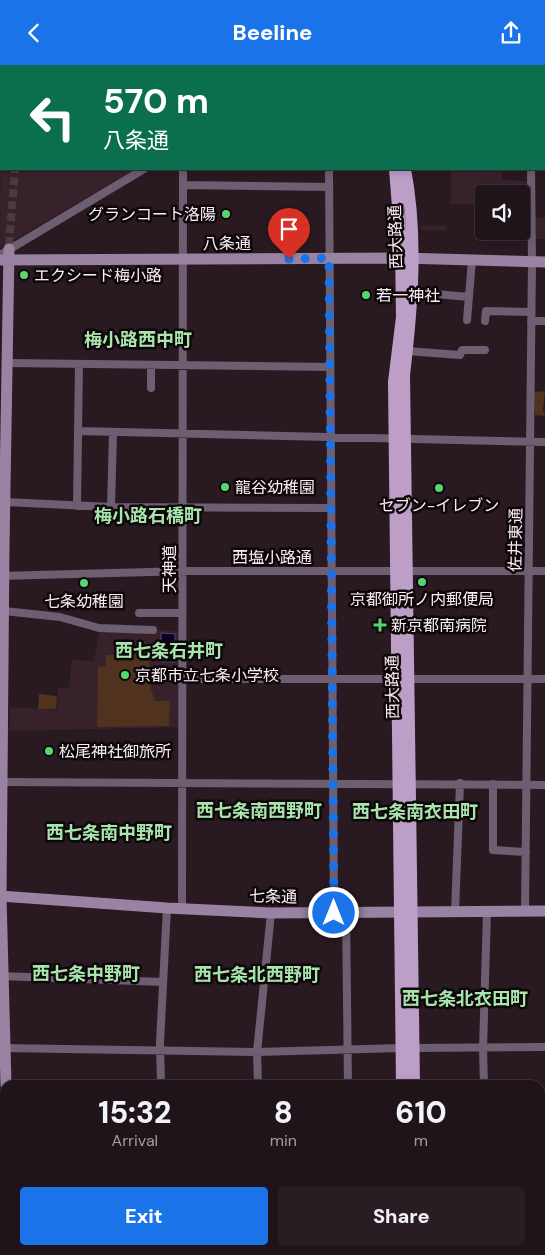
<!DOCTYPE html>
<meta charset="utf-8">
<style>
:root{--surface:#1f1419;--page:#271d22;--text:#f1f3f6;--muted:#a19ea2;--line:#3c3338;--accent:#1a73e8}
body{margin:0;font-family:"DM Sans","Noto Sans JP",sans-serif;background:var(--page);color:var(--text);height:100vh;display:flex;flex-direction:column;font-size:19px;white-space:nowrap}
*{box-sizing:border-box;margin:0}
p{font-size:16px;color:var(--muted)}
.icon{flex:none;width:28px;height:28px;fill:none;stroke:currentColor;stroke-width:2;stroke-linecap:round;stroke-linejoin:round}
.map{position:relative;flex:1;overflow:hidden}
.side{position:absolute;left:0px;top:1015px;width:545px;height:175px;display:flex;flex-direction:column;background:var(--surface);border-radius:15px 15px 0 0;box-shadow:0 2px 8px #0003,0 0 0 1px var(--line)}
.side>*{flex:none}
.banner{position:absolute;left:0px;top:0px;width:545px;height:105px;box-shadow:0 2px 8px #0003,0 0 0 1px var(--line);background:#0b6e4f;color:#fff;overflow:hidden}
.controls{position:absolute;left:475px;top:120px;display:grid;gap:10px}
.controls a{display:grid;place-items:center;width:55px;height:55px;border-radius:5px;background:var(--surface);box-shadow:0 2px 8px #0003,0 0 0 1px var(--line);font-size:25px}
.pin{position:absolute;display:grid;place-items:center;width:42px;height:42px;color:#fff;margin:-51px -21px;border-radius:50% 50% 50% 0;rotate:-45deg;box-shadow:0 0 5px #0007}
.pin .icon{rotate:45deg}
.me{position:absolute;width:55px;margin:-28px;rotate:0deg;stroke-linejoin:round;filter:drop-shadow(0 0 4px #0008)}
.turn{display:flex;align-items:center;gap:18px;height:105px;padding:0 20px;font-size:22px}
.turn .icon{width:65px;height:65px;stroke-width:2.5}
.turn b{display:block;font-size:35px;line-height:42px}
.eta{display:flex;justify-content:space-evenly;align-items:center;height:85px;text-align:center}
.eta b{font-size:30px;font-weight:800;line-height:35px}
.cta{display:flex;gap:10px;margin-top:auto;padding:10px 20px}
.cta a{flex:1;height:58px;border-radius:5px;background:var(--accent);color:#fff;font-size:20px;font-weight:800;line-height:58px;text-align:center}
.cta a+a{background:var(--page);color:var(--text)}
header{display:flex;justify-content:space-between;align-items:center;height:65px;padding:0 20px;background:var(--accent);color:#fff;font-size:22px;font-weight:800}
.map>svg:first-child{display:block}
.built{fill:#37222c}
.green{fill:#50321e}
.water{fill:#0a0027;stroke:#524764}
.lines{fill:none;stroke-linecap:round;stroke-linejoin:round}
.street-tunnel{stroke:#483a40;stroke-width:8;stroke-dasharray:8 4;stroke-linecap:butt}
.street{stroke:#6d5e72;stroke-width:8}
.secondary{stroke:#9a82a2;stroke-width:11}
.primary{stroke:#bd9ec7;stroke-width:12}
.rail-casing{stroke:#cabec3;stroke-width:4.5}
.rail{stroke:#0e070a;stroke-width:2.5;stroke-dasharray:8;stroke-linecap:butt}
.route{stroke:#1a73e8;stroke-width:9;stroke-dasharray:0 16.2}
.poi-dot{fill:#59d56f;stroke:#0e070a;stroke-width:2}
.labels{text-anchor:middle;stroke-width:5;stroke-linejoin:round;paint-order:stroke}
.poi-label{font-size:16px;fill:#f9eef3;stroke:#0e070a;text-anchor:start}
.street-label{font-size:16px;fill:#f9eef3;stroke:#0e070a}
.neighbourhood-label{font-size:18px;font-weight:bold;fill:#a7e5ad;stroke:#0e070a}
</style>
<header><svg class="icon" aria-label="back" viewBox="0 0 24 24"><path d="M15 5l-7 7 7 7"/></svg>Beeline<svg class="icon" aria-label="share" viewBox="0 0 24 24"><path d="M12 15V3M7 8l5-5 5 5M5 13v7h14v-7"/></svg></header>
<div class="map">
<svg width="545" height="1190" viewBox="0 0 545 1190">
<rect width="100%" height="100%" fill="#291a21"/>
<path class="built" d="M99 0H306L97 1Z
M1 40V104H136L0 183Z
M451 104H502V115L528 116 529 149H521V129H502L501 126V129H484V140L451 139Z
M534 152 545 153V174H534Z
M422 160 446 161V166L422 165Z
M100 561 179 566V662L9 666 10 642 57 645 58 623H69L72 595 94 596Z
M540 1130H545V1176L540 1177Z"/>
<path class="green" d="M545 326 543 345 545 351 535 350 534 327Z
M106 590H149V618L155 636H170L169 661 97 662 98 602 106 601Z
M39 629 57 631 56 644H38Z
M540 1035H545V1072H540Z"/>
<path class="water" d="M161 568 175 569V597H161Z"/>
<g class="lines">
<path class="street-tunnel" d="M9 180 15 104"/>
<path class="street" d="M328 0V1
M530 0V1
M52 1 55 0
M293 1 294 0
M311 1 313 0
M0 21 1 20
M544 71H545
M329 104 334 848
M183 120 329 122
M0 190 144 104
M413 227 469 232
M467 255 472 195
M485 256 486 246 531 247
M531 256H545
M407 286 460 290 462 285H485
M8 298 330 302
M151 300V323
M78 366 545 377
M5 437 111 442 331 443
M77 441 79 299
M111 442 113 368
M0 511 188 506H545
M4 546 60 552 99 563 153 565
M139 548H182
M183 614H398
M408 614H545
M3 717 545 720
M493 719V785L526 787
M182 844 183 104
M455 847 460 718
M525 847 532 196 531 104
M346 848 348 1020
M0 911 163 917
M2 983 257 987 402 983
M413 983 545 982
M161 1020 160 978 167 843
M258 1020 257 987 271 848
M484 1020 483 984 487 847
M540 1076H545
M540 1116H545
M0 1136H5
M540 1179H545
M350 1185V1190
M487 1185 488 1190
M158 1190V1185
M258 1190V1185"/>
<path class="secondary" d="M22 1V0
M0 195 402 193 545 197
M0 831 167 843 271 848 545 846
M6 1020 1 831 4 482 9 184
M10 1185V1190"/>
<path class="primary" d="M391 0V1
M401 0V1
M395 104 401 180 402 252 394 317 402 1020
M405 104C418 172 412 242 404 310L414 1020
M404 1185V1190
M416 1185V1190"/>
<g class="rail-casing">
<path id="rail" d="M73 1 77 0
M88 1 91 0
M104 1 107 0
M117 1 120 0
M137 1 140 0
M151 1 153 0
M161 1 164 0
M0 30 1 29
M0 46 1 45
M0 62H1"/>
</g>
<use href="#rail" class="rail"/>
</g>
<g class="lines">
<path class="route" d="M289 194 329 193 334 848"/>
</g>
<g class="poi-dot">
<circle cx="226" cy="149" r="5"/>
<circle cx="24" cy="210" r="5"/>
<circle cx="366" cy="230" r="5"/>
<circle cx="225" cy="422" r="5"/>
<circle cx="439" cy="423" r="5"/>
<circle cx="422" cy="517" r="5"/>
<circle cx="84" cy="518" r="5"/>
<path d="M377.5 552.5h5v5h5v5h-5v5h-5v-5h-5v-5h5z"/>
<circle cx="125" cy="610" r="5"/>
<circle cx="49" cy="686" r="5"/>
</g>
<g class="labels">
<g class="poi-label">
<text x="216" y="155" text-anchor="end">グランコート洛陽</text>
<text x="34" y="216">エクシード梅小路</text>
<text x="376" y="236">若一神社</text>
<text x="235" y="428">龍谷幼稚園</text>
<text x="439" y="446" text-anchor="middle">セブン-イレブン</text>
<text x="422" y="540" text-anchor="middle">京都御所ノ内郵便局</text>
<text x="84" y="542" text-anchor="middle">七条幼稚園</text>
<text x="391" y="566">新京都南病院</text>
<text x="135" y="616">京都市立七条小学校</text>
<text x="59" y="692">松尾神社御旅所</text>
</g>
<g class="street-label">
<text transform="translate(395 172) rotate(-92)" y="6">西大路通</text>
<text x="227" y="184">八条通</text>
<text transform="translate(515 475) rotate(-89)" y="6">佐井東通</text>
<text x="272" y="498">西塩小路通</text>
<text transform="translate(169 504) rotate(-90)" y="6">天神道</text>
<text transform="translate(392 622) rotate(-91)" y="6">西大路通</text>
<text transform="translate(273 831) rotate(1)" y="6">七条通</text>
</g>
<g class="neighbourhood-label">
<text x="138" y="281">梅小路西中町</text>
<text x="148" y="457">梅小路石橋町</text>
<text x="169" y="592">西七条石井町</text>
<text x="259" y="752">西七条南西野町</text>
<text x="415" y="753">西七条南衣田町</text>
<text x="109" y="774">西七条南中野町</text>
<text x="86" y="915">西七条中野町</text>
<text x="257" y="916">西七条北西野町</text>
<text x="465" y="940">西七条北衣田町</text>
</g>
</g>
</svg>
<div class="controls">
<a><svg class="icon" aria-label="sound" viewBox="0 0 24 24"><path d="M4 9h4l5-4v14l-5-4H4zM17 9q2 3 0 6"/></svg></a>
</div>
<div class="pin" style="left:289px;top:194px;background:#d93025"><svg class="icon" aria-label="arrive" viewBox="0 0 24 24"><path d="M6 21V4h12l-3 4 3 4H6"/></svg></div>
<svg class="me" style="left:334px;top:848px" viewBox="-20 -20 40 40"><circle r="17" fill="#1a73e8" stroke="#fff" stroke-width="3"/><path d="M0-11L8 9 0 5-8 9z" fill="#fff"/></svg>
<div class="banner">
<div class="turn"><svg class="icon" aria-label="left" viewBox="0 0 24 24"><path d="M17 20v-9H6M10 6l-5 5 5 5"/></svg><div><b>570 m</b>八条通</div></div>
</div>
<section class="side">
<div class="eta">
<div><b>15:32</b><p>Arrival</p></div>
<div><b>8</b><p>min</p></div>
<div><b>610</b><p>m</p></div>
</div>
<div class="cta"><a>Exit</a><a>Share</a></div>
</section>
</div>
